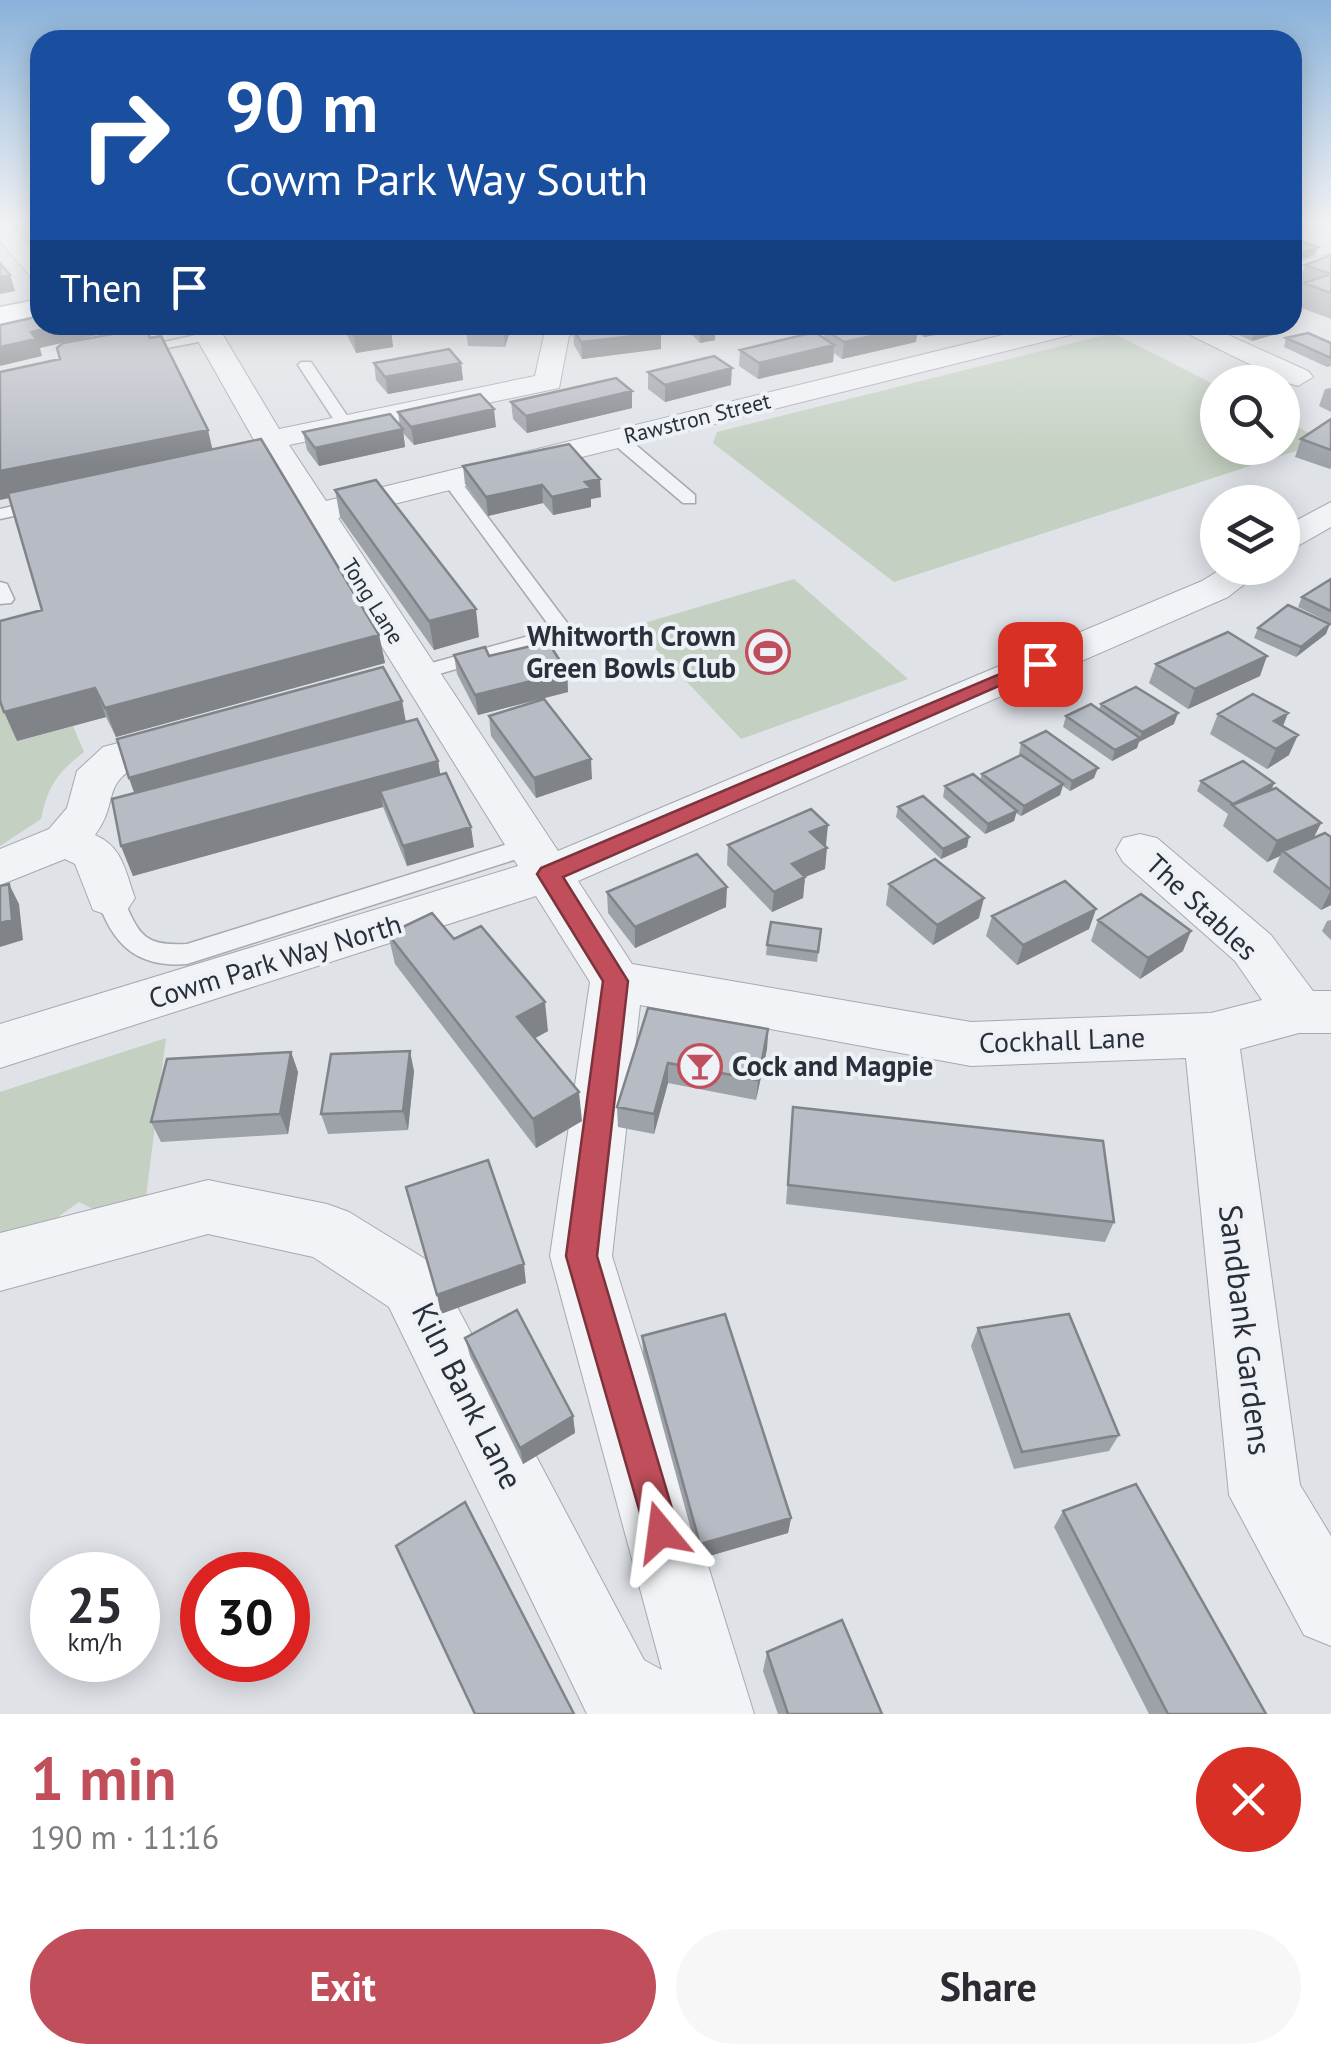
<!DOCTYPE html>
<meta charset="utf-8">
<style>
:root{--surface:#fff;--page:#f7f7f7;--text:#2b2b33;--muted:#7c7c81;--accent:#c14f5b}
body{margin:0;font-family:"PT Sans",sans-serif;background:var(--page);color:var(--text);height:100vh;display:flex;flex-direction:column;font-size:38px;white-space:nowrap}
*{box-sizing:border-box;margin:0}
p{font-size:32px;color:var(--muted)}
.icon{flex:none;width:55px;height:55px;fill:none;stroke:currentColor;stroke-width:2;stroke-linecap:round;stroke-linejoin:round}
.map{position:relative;height:1714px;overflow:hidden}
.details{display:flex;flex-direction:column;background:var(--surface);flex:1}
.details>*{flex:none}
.banner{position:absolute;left:30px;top:30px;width:1272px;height:305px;border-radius:30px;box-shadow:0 5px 25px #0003;background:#1a4fa0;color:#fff;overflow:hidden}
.controls{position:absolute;left:1200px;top:365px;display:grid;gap:20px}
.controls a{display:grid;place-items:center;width:100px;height:100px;border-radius:50%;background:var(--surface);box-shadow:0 5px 25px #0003;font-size:50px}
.speed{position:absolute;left:30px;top:1552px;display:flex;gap:20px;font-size:50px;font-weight:700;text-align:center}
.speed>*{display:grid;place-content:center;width:130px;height:130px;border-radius:50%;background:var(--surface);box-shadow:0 5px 25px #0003;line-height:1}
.speed small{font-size:25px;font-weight:400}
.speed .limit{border:15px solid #d22;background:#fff;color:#111}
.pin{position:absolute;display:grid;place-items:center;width:85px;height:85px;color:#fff;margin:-42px;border-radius:20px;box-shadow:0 5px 15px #0006}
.me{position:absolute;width:110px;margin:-55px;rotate:344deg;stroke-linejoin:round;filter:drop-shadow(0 0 8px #0008)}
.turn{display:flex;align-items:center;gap:35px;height:210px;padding:0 30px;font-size:45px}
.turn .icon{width:130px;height:130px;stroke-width:2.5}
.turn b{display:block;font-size:70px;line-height:85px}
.then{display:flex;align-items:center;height:95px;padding:0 30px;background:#0003;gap:20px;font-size:38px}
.round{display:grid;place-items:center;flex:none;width:105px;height:105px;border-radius:52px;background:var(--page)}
.headline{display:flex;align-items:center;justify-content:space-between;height:170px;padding:0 30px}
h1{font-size:60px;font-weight:800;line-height:75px;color:var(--accent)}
.action{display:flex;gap:20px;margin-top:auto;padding:20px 30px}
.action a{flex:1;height:115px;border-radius:60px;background:var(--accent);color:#fff;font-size:40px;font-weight:800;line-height:115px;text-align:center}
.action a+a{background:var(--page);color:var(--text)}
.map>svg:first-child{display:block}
.green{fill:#c4d0c1}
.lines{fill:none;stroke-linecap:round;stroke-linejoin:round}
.service-casing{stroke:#a5a9b0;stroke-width:3}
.minor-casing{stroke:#a5a9b0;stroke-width:2}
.primary-casing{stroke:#a0a6b1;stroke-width:3}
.service{fill:#f1f3f6;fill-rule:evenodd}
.minor{fill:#f1f3f6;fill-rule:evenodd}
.primary{fill:#fff;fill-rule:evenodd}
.wall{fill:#9da1a8}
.shaded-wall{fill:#808388}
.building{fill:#b7bbc3;stroke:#808388;stroke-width:2.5}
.route{fill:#c14f5b;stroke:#7d333b;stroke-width:2.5}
.labels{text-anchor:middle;stroke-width:8;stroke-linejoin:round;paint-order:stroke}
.far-street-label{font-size:22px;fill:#29303c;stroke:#eef1f5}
.poi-label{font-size:28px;font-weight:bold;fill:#29303c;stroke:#eef1f5;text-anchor:end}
.street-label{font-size:28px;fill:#29303c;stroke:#eef1f5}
.near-street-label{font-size:32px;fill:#29303c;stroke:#eef1f5}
</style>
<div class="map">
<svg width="1331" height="1714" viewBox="0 0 1331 1714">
<rect width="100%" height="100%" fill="#dfe2e7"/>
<path class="green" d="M1113 333 1217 386 1218 448H1282L1283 419 1317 437 1296 451 894 582 713 443 717 432Z
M794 579 908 679 741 739 634 626Z
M0 699 17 741 73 726 84 752C57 773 48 786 41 819L0 846Z
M166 1038 146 1197 107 1216 79 1202 0 1258V1092Z"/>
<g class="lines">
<g class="service-casing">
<path id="service" d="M1302 225V231L1292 234V226Z
M209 332 216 336 214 339 131 355 124 351Z
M301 362H311L352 423 350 426H338L298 365Z
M611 434H623L695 495V503H683L611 442Z
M444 475H456L568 624 562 635 550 642 418 680 407 674 410 669 536 634 548 624 444 483Z
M44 499 50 500V508L0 519V509Z
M0 582 7 584 14 599 11 603 0 604Z
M530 837 542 846 539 852 187 964C136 968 112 944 97 898L110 889 119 891C139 929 137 947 187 944Z"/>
</g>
<g class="minor-casing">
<path id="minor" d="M0 225H11L40 257V279L31 277 0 241Z
M1331 254V268L1292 278V263Z
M189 325H217L279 429 535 376 546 326 585 325 569 336 559 388 289 445 326 501 1043 325H1090L1086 331 338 518 558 851 1202 581 1223 568H1265L1228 597 578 881 632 964 971 1022 1211 1013 1262 1000 1235 961 1123 862 1116 850 1123 838 1140 834 1157 838 1271 935 1313 991H1331V1033H1299L1240 1049 1300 1485 1331 1536V1646L1304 1635 1229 1495 1186 1058 971 1066 640 1005 612 1256 754 1714H587L389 1307 313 1257 208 1234 0 1291V1233L208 1180 327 1204 349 1212 435 1265 644 1660 662 1670 550 1256 590 982 536 896 0 1068V1024L518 866 254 440Z
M1170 325H1206L1308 371 1313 377 1298 386 1288 383Z
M1331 502V527L1282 555V528Z
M183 726 198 729 204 739 198 749C172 756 133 759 117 783 108 797 112 812 95 835 123 847 125 871 135 898L127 910 110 916 93 910 75 864 65 859 0 885V849L49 829 67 808 77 771 103 747Z"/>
</g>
<g class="primary-casing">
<path id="primary" d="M40 299V317L0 325V307Z"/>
</g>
<use href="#service" class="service"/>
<use href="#minor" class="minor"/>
<use href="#primary" class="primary"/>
</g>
<path class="wall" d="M30 225H40V235Z
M1331 255V319L1296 306 1302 289 1298 287 1305 265Z
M342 325H387L391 331 393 347 356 353Z
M468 325H512L505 347 468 346 466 330Z
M682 325H739V332L715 335V340L700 343Z
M846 325H963L962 330 924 337 917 333 916 342 842 359 834 353 833 362 758 379 739 366 740 350 824 338 825 330Z
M1217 325H1272L1275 326 1273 335 1252 341Z
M573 329 661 333V349L582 359 574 345Z
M150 338 213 449 379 635 385 663 116 737 106 717 17 741 42 610 60 359Z
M1286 338 1331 343V366L1327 367 1284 347Z
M374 363H461L463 380 388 394 376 380Z
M648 372 731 385 665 402 648 389Z
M1331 388V412L1319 406 1325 389Z
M511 402 632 408 527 433 513 419Z
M398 412 496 427 414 445 403 433 405 447 319 466 307 450 303 432 400 426Z
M1331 419V468L1330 469 1295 457 1301 439Z
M463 466 601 497 591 499V507L553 515 543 503 488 516 465 484Z
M335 490 479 637 434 650 340 517Z
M1331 579V623L1298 607 1302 597Z
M1258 628 1326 634 1296 657 1254 638Z
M454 655 489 656 567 672 568 692 478 715 457 674Z
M1156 664 1260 676 1188 709 1149 683Z
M402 701 406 722 438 761 440 774 474 847 407 866 383 807 133 876 121 846 134 793 129 778Z
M1101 704 1174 724 1139 742 1137 748 1112 761 1063 727 1066 716 1099 710Z
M1288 713 1283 726 1289 755 1267 769 1210 734 1218 714Z
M489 716 592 779 536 798 491 736Z
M1021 743 1094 778 1070 791 1063 786 1060 795 1021 816 1016 813 1014 821 985 834 943 797 945 786 980 780 982 774 1020 755 1019 754Z
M1201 781 1274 783 1272 789 1321 823 1314 837H1331V905L1321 910 1273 872 1280 856 1267 862 1223 826 1228 814 1197 791Z
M898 807 967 847 941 859 896 817Z
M728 845H826L825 869 805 877 803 898 772 912 727 865Z
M889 884 979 918 933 945 886 905Z
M607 892 726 907 635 948 608 913Z
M1096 909 1089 929 1017 965 986 936 992 916Z
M1098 920 1183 951 1140 979 1091 941Z
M1331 920V940L1322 931 1327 921Z
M821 929 817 962 766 955 767 945Z
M388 934 454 939 548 1031 535 1038 582 1121 536 1148 395 964Z
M648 1008 768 1029 767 1049 756 1100 668 1083 654 1134 618 1127 617 1107Z
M291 1052 298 1072 288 1134 161 1142 151 1122Z
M414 1071 408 1130 328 1134 321 1114Z
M793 1107 1114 1222 1105 1242 786 1204Z
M978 1328 1119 1435 1109 1451 1014 1469 971 1346Z
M642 1336 791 1518 788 1533 699 1559 643 1354Z
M465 1338 573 1416 575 1433 523 1464 470 1356Z
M1063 1511 1266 1714H1149L1054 1527Z
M767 1652 882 1714H778L763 1671Z"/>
<path class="shaded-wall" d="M1318 247 1315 255 1292 262V255Z
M10 275 15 291 0 294V277Z
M63 325H93L97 335 40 348 42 356 0 366V347L31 332Z
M505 325H512L505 347 504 330Z
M729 325H739V332L715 335V340L700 343V335L711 328Z
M749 325H775L748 330Z
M945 325H963L962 330 924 337 925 329Z
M918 326 916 342 842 359 844 342Z
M1275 326 1273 335 1252 341 1255 332Z
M391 331 393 347 356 353 354 336Z
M661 333V349L582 359 581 342Z
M834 345 833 362 758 379 759 363Z
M461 363 463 380 388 394 385 377Z
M732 368 731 385 665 402V385Z
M632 391V408L527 433 526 416Z
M494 409 496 427 414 445 411 427Z
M403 429 405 447 319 466 315 448Z
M208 430 214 456 0 500V471Z
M600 479 601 497 591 499V507L553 515 552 497 585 482Z
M542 485 543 503 488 516 486 497Z
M476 609 479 637 434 650 429 621Z
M1330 624 1326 634 1296 657 1301 647Z
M379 635 385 663 116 737 105 708Z
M1267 656 1260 676 1188 709 1195 689Z
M567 672 568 692 478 715 475 695Z
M95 688 106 717 17 741 4 712Z
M402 701 407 730 140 807 129 778Z
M1178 713 1174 724 1139 742 1137 748 1112 761 1115 750 1140 738 1142 732Z
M1288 713 1280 733 1274 721Z
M1298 735 1289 755 1267 769 1276 749Z
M591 759 592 779 536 798 534 778Z
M438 761 443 790 380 791 383 807 133 876 121 846Z
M1098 768 1094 778 1070 791 1072 781Z
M1274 783 1270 793 1232 805 1233 804Z
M1063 784 1060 795 1021 816 1024 806Z
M1017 811 1014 821 985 834 988 824Z
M1321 823 1311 843 1283 851 1280 856 1267 862 1277 841Z
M828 825 826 845 808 853 810 832Z
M471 827 474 847 407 866 403 846Z
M969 837 967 847 941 859 943 849Z
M827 848 825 869 805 877 803 898 772 912 774 892 792 864Z
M9 884 19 904 23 940 0 947V923Z
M727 887 726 907 635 948V927Z
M1331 890V905L1321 910Z
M984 898 979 918 933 945 937 925Z
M1096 909 1089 929 1017 965 1023 945Z
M1191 931 1183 951 1140 979 1148 958Z
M545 1002 548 1031 521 1046 517 1017Z
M768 1029 767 1049 756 1100 758 1080Z
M410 1051 414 1071 408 1130 403 1111Z
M291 1052 298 1072 288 1134 280 1114Z
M668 1063V1083L654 1134V1114Z
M579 1092 582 1121 536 1148 533 1119Z
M524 1264 526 1283 441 1314 437 1295Z
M573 1416 575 1433 523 1464 520 1448Z
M791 1518 788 1533 699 1559 700 1544Z"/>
<path class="building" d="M1296 240 1318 247 1292 255V241Z
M1331 255V274L1305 265Z
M0 263 10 275 0 277Z
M1331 274V293L1304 283Z
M40 316V325H63L31 332 36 339 0 347V325Z
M348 325H387L391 331 354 336Z
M468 325H505L504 330H466Z
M607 325H656L661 333 581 342 573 329Z
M690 325H729L711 328 715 332 700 335Z
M846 325H917L918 326 844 342 825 330Z
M919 325H945L925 329Z
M1238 325H1272L1275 326 1255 332Z
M146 328 150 338 161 336 208 430 0 471V372L60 359 57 348 63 343Z
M815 332 834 345 759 363 740 350Z
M1308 333 1331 343V358L1286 338Z
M449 349 461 363 385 377 374 363Z
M714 356 732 368 665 385 648 372Z
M616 378 632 391 526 416 511 402Z
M480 394 494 409 411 427 398 412Z
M390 414 403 429 315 448 303 432Z
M1331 419V450L1301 439Z
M261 439 379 635 105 708 95 688 4 712 0 701V621L42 610 8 493Z
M569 444 600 479 585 482 591 488 552 497 542 485 486 497 463 466Z
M376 480 476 609 429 621 335 490Z
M1331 579V611L1302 597Z
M1288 605 1330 624 1301 647 1258 628Z
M1228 632 1267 656 1195 689 1156 664Z
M548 642 567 672 475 695 454 655 485 647 489 656Z
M383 667 402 701 129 778 117 739Z
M1136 687 1178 713 1142 732 1101 704Z
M1253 694 1288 713 1274 721 1298 735 1276 749 1218 714Z
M544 699 591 759 534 778 489 716Z
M1091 704 1140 738 1115 750 1066 716Z
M417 719 438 761 121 846 112 799Z
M1046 731 1098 768 1072 781 1021 743Z
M1021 755 1063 784 1024 806 982 774Z
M1243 761 1274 783 1233 804 1201 781Z
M446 773 471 827 403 846 380 791Z
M973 774 1017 811 988 824 945 786Z
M1276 788 1321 823 1277 841 1232 805Z
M923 796 969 837 943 849 898 807Z
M811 809 828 825 810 832 827 848 792 864 805 877 774 892 728 845Z
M1325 833 1331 837V890L1283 851Z
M697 854 727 887 635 927 607 892Z
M935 859 984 898 937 925 889 884Z
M1065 881 1096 909 1023 945 992 916Z
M9 884 12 920 0 923V886Z
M1141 894 1191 931 1148 958 1098 920Z
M432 913 454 939 481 926 545 1002 517 1017 579 1092 533 1119 388 934Z
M771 922 821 929 818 952 767 945Z
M648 1008 768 1029 758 1080 668 1063 654 1114 617 1107Z
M410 1051 403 1111 321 1114 331 1054Z
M291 1052 280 1114 151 1122 167 1059Z
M793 1107 1103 1141 1114 1222 788 1185Z
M488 1160 524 1264 437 1295 406 1187Z
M517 1310 573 1416 520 1448 465 1338Z
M725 1314 791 1518 700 1544 642 1336Z
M1069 1314 1119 1435 1022 1452 978 1328Z
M1136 1484 1266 1714H1168L1063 1511Z
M465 1502 574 1714H475L396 1546Z
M842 1620 882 1714H788L767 1652Z"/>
<linearGradient id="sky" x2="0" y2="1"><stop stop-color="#8ab2da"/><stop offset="0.48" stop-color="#f1f2f4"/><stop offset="1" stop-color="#f1f2f4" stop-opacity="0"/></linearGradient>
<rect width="1331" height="464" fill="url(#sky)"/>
<path class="route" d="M1033 660 1049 664 563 877 628 981 597 1256 679 1532 674 1544 661 1550 649 1544 566 1256 603 981 537 874 541 868Z"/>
<defs>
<g id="stadium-ring" transform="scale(2.25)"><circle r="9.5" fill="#eef1f5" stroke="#c14f5b" stroke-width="1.5"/><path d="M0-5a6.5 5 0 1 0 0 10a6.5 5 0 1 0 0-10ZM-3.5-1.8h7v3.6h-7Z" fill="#c14f5b"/></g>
<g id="bar-ring" transform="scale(2.25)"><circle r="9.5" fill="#eef1f5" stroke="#c14f5b" stroke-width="1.5"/><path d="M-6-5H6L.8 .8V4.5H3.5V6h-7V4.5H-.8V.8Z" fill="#c14f5b"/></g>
</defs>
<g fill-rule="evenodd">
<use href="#stadium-ring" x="768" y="652"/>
<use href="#bar-ring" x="700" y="1066"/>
</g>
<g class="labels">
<g class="far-street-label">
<text transform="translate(697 418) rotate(-14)" y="8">Rawstron Street</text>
<text transform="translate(373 601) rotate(58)" y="8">Tong Lane</text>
</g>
<g class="poi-label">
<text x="736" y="646">Whitworth Crown<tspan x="736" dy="32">Green Bowls Club</tspan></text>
<text x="732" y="1076" text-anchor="start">Cock and Magpie</text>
</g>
<g class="street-label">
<text transform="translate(1202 907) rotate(43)" y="10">The Stables</text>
<text transform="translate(275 961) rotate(-17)" y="10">Cowm Park Way North</text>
<text transform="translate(1062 1040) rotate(-2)" y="10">Cockhall Lane</text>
</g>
<g class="near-street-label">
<text transform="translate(1245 1330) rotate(83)" y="11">Sandbank Gardens</text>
<text transform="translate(467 1396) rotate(63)" y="11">Kiln Bank Lane</text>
</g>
</g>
</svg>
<div class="controls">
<a><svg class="icon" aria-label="search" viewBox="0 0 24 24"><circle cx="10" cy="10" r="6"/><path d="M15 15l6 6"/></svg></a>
<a><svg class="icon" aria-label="layers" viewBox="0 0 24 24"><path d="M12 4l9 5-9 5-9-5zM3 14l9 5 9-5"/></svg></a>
</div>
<div class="speed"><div>25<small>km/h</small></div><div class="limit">30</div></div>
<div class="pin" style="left:1040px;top:664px;background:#d93025"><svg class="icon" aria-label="arrive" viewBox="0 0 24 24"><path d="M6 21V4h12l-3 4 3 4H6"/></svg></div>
<svg class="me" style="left:661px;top:1532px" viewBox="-20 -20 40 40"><path d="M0-17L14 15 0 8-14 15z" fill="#c14f5b" stroke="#fff" stroke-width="4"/></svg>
<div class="banner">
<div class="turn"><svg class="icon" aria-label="right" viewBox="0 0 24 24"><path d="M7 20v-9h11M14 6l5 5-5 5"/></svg><div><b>90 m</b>Cowm Park Way South</div></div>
<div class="then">Then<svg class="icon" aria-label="arrive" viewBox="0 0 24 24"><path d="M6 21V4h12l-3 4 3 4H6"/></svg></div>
</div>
</div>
<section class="details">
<div class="headline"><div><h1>1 min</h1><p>190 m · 11:16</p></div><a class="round" style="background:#d93025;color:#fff"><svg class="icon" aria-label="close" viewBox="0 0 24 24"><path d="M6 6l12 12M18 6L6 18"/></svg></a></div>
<div class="action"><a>Exit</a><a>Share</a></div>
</section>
